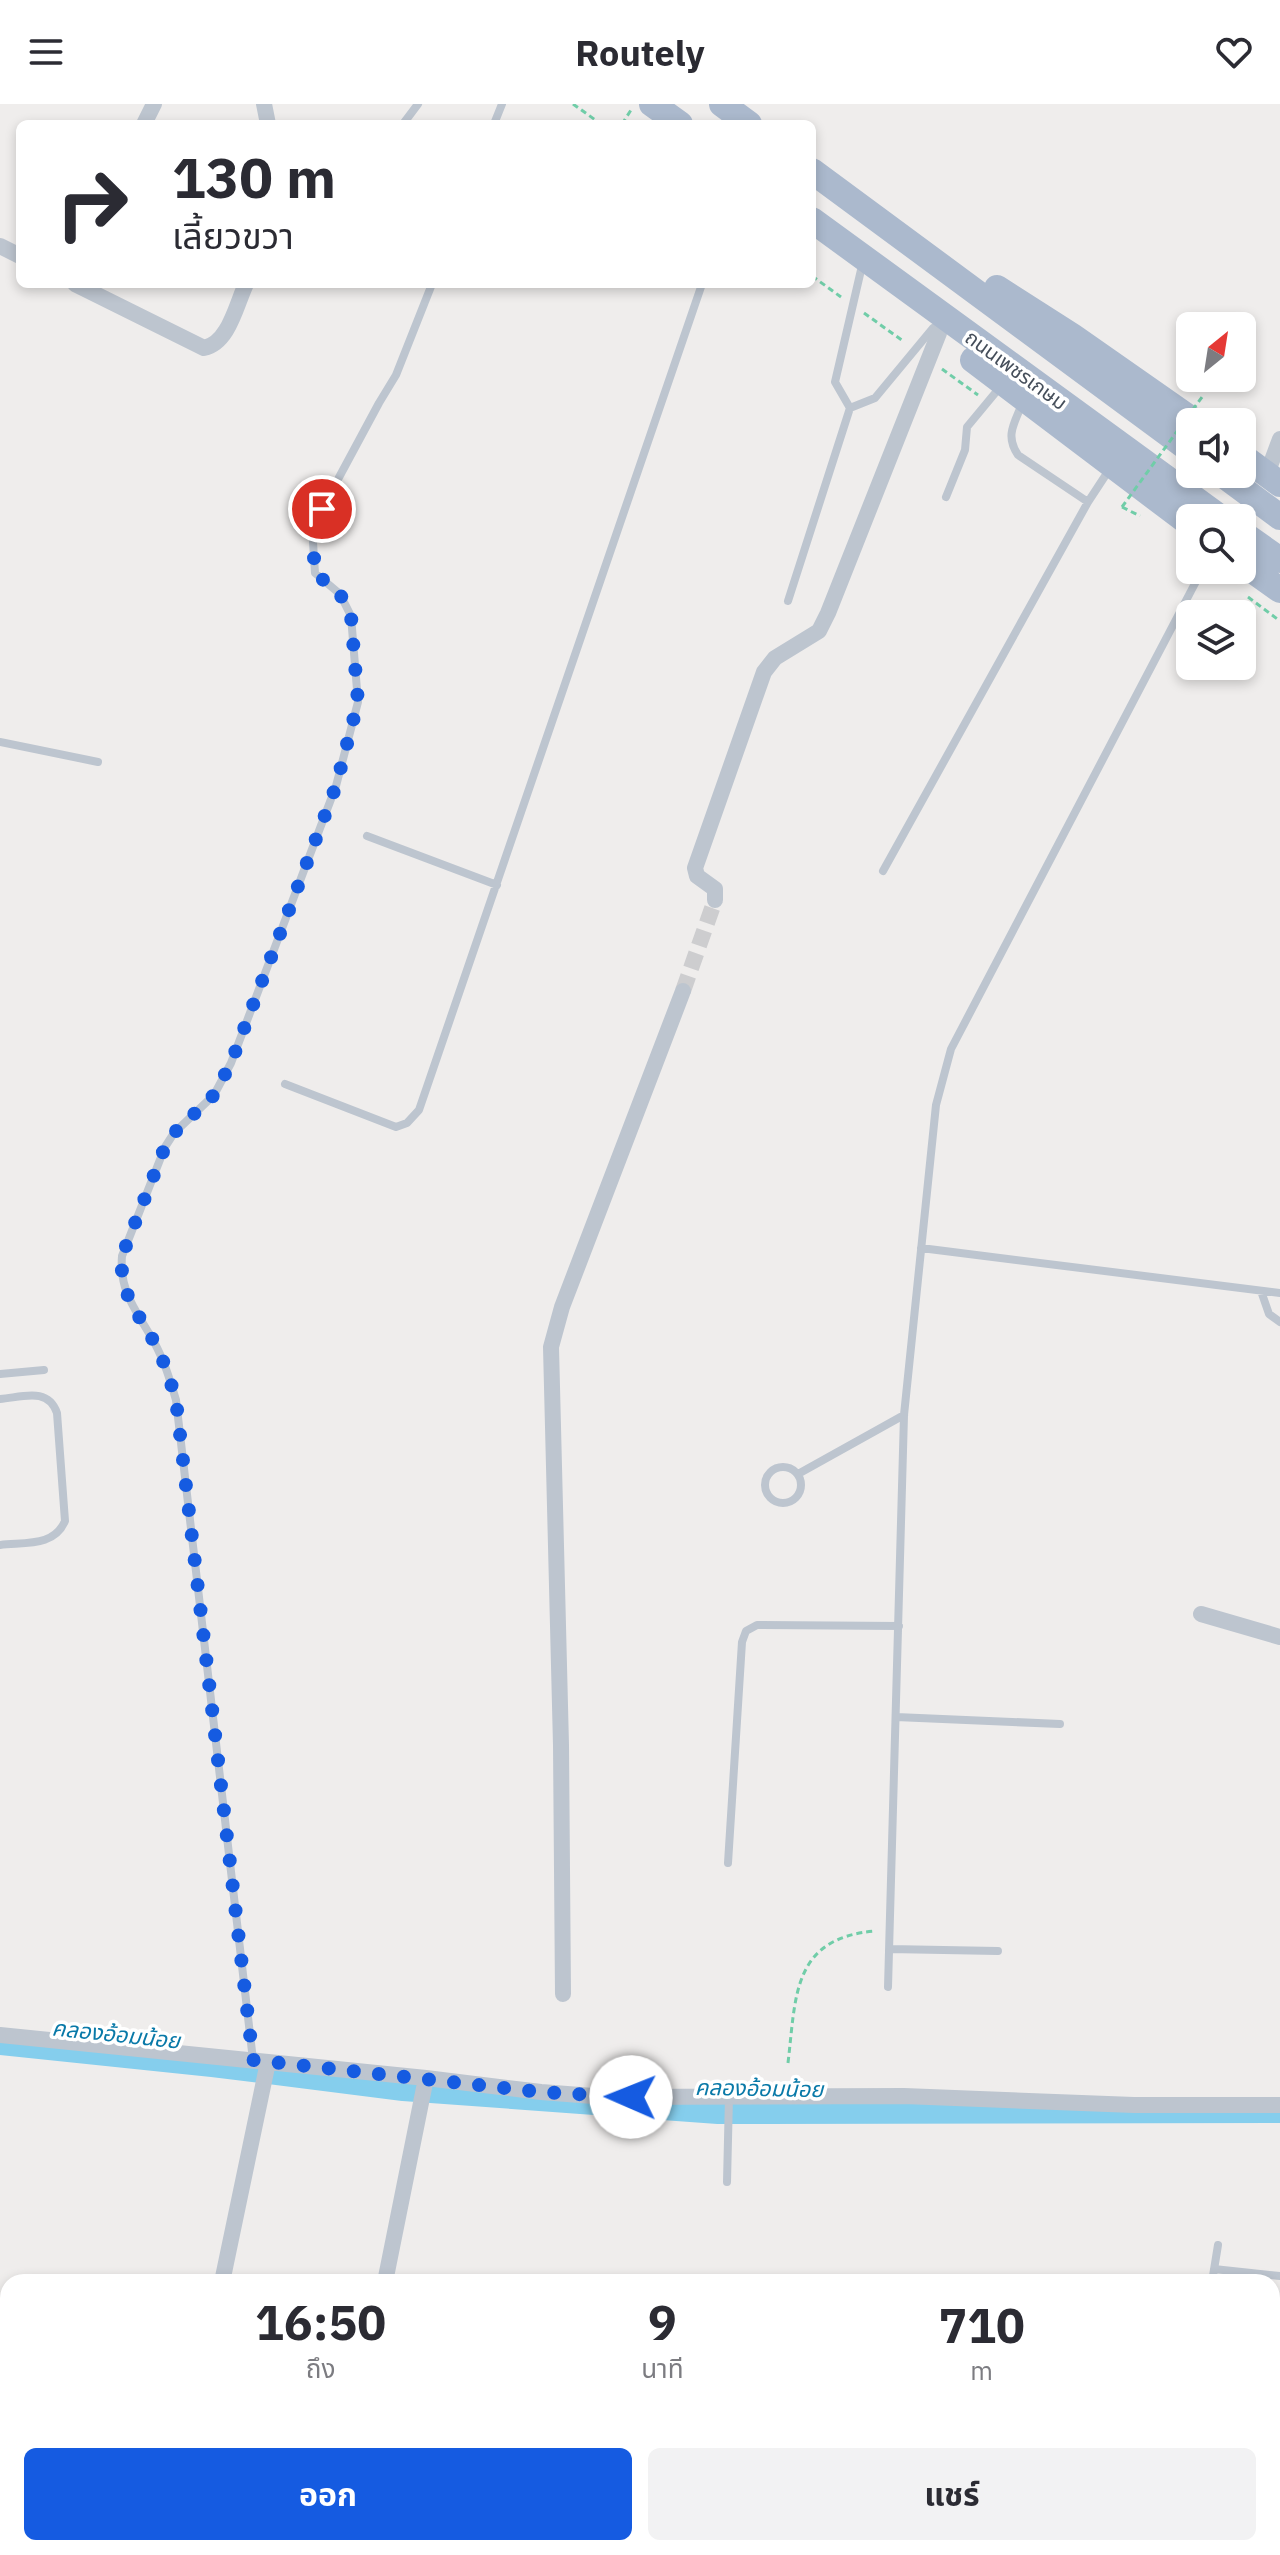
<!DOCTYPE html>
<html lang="th">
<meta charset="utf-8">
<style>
:root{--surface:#fff;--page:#f2f2f3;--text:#2b2b33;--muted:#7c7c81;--accent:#155be1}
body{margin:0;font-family:"IBM Plex Sans","Noto Sans Thai",sans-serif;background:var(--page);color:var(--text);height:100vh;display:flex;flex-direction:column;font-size:30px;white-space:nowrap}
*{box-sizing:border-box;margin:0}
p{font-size:26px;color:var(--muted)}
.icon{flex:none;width:44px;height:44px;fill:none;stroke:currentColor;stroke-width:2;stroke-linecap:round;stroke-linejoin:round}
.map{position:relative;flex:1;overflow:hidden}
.side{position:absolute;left:0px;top:2170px;width:1280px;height:282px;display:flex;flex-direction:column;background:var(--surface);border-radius:24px 24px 0 0;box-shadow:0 4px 12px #0003}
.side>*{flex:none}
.banner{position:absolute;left:16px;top:16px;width:800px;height:168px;border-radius:12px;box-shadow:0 4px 12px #0003;background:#fff;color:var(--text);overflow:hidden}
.needle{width:52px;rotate:30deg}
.buttons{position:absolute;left:1176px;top:208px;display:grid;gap:16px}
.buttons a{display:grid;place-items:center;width:80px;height:80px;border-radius:12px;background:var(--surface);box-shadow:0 4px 12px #0003;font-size:40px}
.pin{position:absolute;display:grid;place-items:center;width:68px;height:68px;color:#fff;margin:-34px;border:4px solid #fff;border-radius:50%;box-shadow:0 2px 8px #0007}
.me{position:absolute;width:88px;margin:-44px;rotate:271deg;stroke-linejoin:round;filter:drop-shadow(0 0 6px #0008)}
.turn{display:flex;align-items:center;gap:28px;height:168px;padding:0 24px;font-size:36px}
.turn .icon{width:104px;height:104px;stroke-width:2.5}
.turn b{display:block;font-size:56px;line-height:68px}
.eta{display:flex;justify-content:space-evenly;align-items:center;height:136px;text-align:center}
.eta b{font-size:48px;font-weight:700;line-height:56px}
.cta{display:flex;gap:16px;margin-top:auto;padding:16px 24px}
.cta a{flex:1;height:92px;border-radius:12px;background:var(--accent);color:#fff;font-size:32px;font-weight:700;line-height:92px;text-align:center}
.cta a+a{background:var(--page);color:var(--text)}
header{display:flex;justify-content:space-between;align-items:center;height:104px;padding:0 24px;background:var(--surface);font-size:36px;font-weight:700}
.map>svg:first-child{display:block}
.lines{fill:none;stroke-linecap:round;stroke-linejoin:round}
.canal{stroke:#85ceed;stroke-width:20}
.street-tunnel{stroke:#cdcdcf;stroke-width:16;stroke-dasharray:16 8;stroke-linecap:butt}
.path{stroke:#70cda8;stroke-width:3;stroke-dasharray:6 4;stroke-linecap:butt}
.lane{stroke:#bdc5cf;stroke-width:8}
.street{stroke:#bdc5cf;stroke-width:16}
.primary{stroke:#abb9cd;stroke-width:26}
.path-bridge{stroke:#70cda8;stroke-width:3;stroke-dasharray:6 4;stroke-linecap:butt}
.route{stroke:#155be1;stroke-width:14;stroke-dasharray:0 25.2}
.labels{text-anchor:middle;stroke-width:7;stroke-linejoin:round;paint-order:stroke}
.street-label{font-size:20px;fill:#454e5a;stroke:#fff}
.water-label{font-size:22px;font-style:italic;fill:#0979a8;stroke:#fff}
</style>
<header><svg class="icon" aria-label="menu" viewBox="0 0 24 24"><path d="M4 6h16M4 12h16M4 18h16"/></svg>Routely<svg class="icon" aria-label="heart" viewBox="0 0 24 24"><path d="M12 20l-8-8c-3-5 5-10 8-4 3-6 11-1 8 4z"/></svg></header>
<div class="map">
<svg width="1280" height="2451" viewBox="0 0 1280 2451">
<rect width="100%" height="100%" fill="#efedec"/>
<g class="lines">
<path class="canal" d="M0 1941 212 1963 403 1987 718 2010 1280 2009"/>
<path class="street-tunnel" d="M683 887 715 796"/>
<path class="path" d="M573 0 601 20
M622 20 631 6
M812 172 841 193
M864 209 903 237
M942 265 978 291
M1122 403 1140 412
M1183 443 1190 448
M1248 493 1280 517
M788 1959C796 1892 792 1834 875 1827"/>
<path class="lane" d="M403 20 418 0
M494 20 502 0
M1022 300C1014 320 1005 332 1018 351L1088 398
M850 304 875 294 933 224
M946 393 965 346 967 323 1001 282
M788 497 850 304 835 278 861 166
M0 638 98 658
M367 732 497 781
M883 767 1088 398 1109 366
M285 980 396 1023 407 1019 419 1006 702 180
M921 1144 1280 1189
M1261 1187 1269 1210 1280 1218
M0 1270 44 1266
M0 1295C23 1293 48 1283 57 1309L65 1417C54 1443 25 1438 0 1441
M765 1381a18 18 0 1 1 36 0a18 18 0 1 1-36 0Z
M798 1370 904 1311
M896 1613 1060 1620
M728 1759 742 1538 746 1527 757 1521 899 1522
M889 1845 998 1847
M888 1883 904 1311 936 1001 951 945 1202 466
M253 1956 176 1296C170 1276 164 1256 154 1238 137 1207 119 1189 122 1152L165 1043 174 1029 214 991 231 959 336 682 358 598 351 512 340 490 315 469 313 438 322 405 379 299 396 271 432 180
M727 2078 729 1993
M1214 2165 1280 2172
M1212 2178 1218 2141
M1169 2451 1170 2444"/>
<path class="street" d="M264 0 268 20
M144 20 154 0
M0 142 20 152
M75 180 204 244C229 239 236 201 246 180
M1267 370 1280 335
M715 796V785L697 772 695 764 764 568 775 554 819 527 828 509 939 229
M1201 1510 1280 1533
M563 1890 561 1641 551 1243 562 1203 683 887
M0 1931 426 1974 541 1988 606 1993 904 1992 1134 2001H1280
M222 2178 268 1958
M385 2178 426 1974
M0 2427 8 2393
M160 2451 161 2444
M320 2451 322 2444"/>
<path class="primary" d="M652 0 680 20
M722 0 749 20
M812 67 1190 346
M812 116 1221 414
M997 184 1072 232 1195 318
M973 256 1190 420
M1242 352 1280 380
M1222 370 1280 413
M1242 429 1280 456
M1242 459 1280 486"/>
<path class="path-bridge" d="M1122 403 1202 293"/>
</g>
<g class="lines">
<path class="route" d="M322 405 313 438 315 469 340 490 351 512 358 598 336 682 231 959 214 991 174 1029 165 1043 122 1152C119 1189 137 1207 154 1238 164 1256 170 1276 176 1296L253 1956 541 1988 631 1993"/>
</g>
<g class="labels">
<g class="street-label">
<text transform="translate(1016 266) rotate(36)" y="7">ถนนเพชรเกษม</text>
</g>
<g class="water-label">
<text transform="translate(116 1930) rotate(6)" y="8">คลองอ้อมน้อย</text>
<text transform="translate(759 1984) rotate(1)" y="8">คลองอ้อมน้อย</text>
</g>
</g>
</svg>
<div class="buttons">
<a><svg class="needle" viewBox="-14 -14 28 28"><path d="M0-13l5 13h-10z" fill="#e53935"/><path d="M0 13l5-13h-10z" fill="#7c7c81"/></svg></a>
<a><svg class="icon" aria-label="sound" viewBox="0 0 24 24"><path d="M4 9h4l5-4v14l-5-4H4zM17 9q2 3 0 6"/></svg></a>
<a><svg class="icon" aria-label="search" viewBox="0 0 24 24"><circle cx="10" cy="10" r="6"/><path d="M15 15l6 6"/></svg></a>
<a><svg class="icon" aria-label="layers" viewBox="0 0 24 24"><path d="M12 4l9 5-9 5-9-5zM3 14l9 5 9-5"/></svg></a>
</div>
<div class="pin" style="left:322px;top:405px;background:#d93025"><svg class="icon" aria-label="arrive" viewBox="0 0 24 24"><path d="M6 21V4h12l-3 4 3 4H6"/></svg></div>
<svg class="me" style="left:631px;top:1993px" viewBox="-20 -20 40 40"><circle r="19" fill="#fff"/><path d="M0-13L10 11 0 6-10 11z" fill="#155be1"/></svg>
<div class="banner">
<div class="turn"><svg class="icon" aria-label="right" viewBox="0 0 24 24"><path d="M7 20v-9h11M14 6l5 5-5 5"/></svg><div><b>130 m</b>เลี้ยวขวา</div></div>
</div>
<section class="side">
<div class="eta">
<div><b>16:50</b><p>ถึง</p></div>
<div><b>9</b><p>นาที</p></div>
<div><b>710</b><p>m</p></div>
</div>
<div class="cta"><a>ออก</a><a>แชร์</a></div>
</section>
</div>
